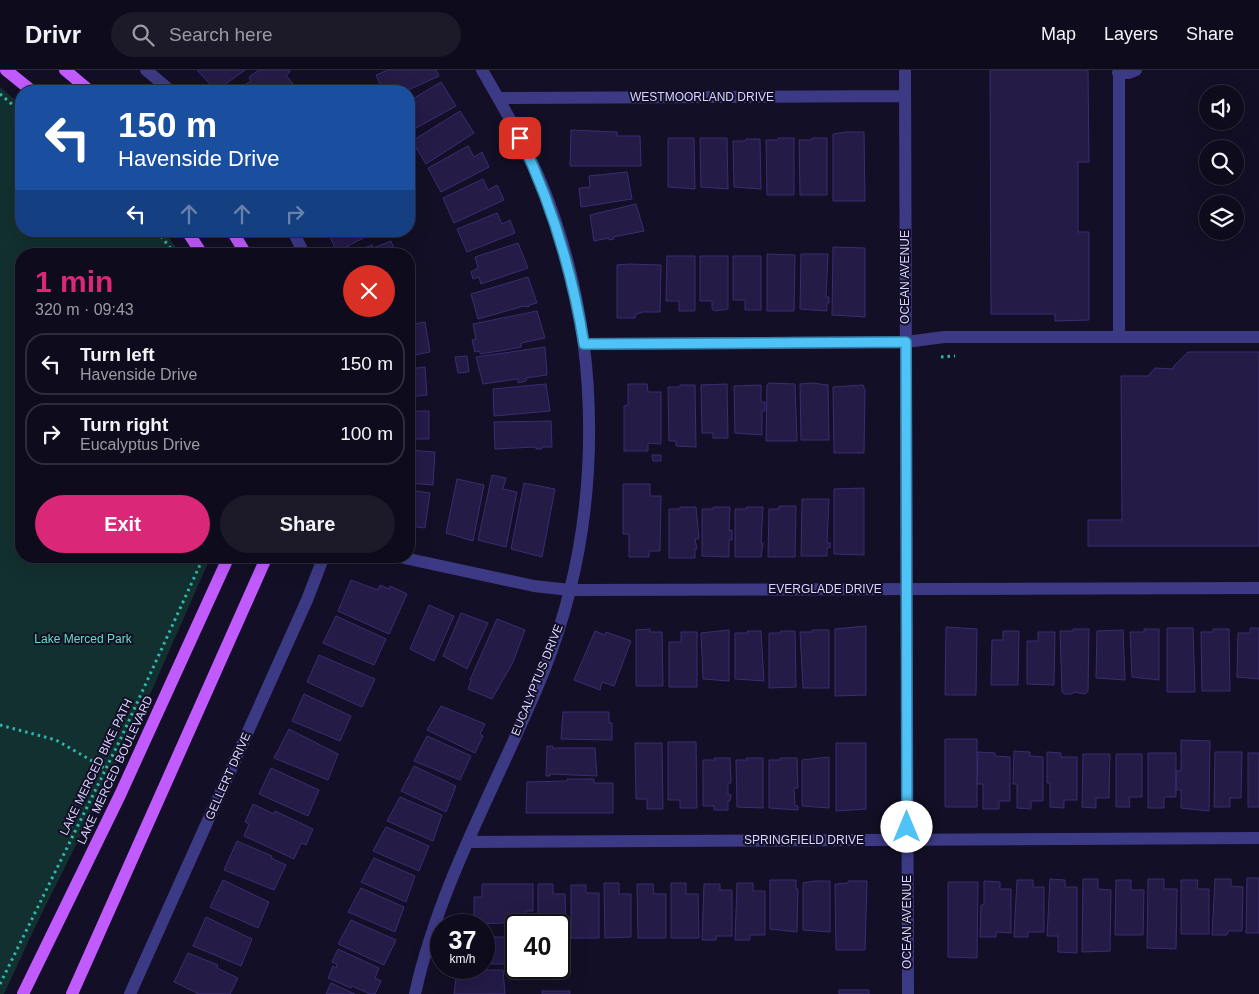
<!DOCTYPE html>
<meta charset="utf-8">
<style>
:root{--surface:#0e0b1c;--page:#1c1929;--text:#f1f3f6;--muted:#9b9ba3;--line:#2e2b3b;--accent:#db2777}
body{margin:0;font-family:Arial,sans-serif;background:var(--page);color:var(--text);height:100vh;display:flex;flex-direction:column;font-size:19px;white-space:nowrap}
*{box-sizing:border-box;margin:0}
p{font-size:16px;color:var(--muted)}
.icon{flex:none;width:28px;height:28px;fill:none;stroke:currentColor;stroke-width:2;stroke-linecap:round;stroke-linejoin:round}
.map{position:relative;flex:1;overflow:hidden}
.panel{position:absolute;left:15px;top:178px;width:400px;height:315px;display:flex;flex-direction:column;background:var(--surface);border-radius:20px;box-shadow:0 5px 20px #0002,0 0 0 1px var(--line)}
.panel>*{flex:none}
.banner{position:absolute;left:15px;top:15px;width:400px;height:152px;border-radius:20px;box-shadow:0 5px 20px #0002,0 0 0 1px var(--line);background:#1a4fa0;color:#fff;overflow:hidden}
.controls{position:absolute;left:1199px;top:15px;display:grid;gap:10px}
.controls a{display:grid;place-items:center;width:45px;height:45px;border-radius:50%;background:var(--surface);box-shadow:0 5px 20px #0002,0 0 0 1px var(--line);font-size:25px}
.speed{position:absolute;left:430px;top:844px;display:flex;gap:10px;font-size:25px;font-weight:700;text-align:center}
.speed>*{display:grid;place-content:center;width:65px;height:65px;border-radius:50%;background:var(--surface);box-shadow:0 5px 20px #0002,0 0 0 1px var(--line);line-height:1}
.speed small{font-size:12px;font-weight:400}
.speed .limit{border:2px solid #111;border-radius:8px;background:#fff;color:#111}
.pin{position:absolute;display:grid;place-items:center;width:42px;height:42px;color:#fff;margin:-21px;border-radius:10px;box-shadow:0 2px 8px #0006}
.me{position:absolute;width:55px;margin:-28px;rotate:0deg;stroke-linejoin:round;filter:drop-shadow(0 0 4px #0008)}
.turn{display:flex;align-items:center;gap:18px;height:105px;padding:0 20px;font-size:22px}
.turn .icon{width:65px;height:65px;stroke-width:2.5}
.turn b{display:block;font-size:35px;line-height:42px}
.lanes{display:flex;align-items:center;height:48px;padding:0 20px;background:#0003;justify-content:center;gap:25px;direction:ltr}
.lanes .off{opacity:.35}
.round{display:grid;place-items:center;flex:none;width:52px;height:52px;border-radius:26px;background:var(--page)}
.headline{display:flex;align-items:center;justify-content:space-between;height:85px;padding:0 20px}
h1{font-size:30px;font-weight:800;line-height:38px;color:var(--accent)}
.primary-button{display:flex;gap:10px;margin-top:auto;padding:10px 20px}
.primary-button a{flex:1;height:58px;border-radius:30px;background:var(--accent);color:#fff;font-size:20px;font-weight:800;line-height:58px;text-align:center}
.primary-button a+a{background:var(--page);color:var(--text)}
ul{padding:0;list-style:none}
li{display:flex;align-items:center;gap:15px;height:62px;margin:0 10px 8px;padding:0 10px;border:2px solid var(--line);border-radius:20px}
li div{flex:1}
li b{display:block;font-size:19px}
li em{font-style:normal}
header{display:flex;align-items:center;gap:30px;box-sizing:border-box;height:70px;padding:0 25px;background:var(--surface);border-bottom:1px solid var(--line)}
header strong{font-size:24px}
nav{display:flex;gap:28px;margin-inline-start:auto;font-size:18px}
.search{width:350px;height:45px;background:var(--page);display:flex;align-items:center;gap:12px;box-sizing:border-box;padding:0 18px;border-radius:28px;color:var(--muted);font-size:19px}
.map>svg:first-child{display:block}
.green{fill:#12302f}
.building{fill:#241b47;stroke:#3b2d73}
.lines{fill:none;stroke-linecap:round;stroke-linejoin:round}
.path{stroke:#2fb8b0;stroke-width:3;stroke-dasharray:2.5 4;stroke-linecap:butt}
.minor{stroke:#3d3a85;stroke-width:12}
.major{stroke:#c25bff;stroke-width:12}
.route-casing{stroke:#337fa1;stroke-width:12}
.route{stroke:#4fc3f7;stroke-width:9}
.labels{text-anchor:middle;stroke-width:4;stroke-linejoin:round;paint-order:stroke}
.street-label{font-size:12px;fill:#d9d4ff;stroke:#130f26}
.park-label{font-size:12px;fill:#5fe0c0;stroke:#130f26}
</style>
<header>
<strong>Drivr</strong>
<div class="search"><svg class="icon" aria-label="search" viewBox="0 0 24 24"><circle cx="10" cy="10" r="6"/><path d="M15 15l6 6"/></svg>Search here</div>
<nav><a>Map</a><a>Layers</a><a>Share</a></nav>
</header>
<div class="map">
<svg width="1259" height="924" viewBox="0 0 1259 924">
<rect width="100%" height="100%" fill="#130f26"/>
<path class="green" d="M0 17 21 35V161H164L181 184H21V486H211L141 645 36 855 4 924H0Z"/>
<path class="building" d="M197 0H245L216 21Z
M259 0H289L290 2 286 5 296 18 291 21H236L251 11 249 7Z
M388 0H436L439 6 406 21H383L376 5Z
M990 0H1088L1089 92H1078V162H1089V250L1055 251V244H991Z
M441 12 456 36 409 62V31Z
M460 41 474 63 426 94 412 71Z
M571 60 617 62V66H640L641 96H570Z
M846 62H864L865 131H833V64Z
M668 68H694L695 119 668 117Z
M700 68H727L728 119 701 117Z
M778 68H794V125H767L766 70H778Z
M812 68H827V125H800L799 70H812Z
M746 69H760L761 119 734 117 733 71H745Z
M468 76 474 87 482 82 489 97 441 122 428 98Z
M627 102 632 129 581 137 579 118 590 117 589 106Z
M483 109 488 120 497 115 504 130 454 153 443 128Z
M636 134 644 161 613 167 614 169 609 170V168L594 171 590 145Z
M497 143 502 154 510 150 515 163 467 182 457 159Z
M327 161H376L337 182Z
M391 171 396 184H349L372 175 373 178Z
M518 173 528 198 481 214 479 207 473 209 471 202 478 198 475 187Z
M833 177 865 178V247L832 245Z
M767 184 795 185 794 241H767Z
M801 184H828L826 227H829V233H827V241L800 239Z
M667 186H695V241H679V231H666Z
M700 186H728V239L715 241 712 239V231H700Z
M733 186H761V240H745V230H733Z
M629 194 661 195 660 242H643L636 244 635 248H617V195Z
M528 207 537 233 529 235V237L524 236 478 249 471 224Z
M409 216 415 238 409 240Z
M537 241 545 268 521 273V277L506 280 480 284V281L475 282 472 270 476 269 473 254Z
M425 252 430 282 409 286V255Z
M545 277 547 305 526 308V311L518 313V309L483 314 476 287Z
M1188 282H1259V476H1088V450H1122L1121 306H1148L1155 298 1174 299 1173 297Z
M467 286 469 302 458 303 455 287Z
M425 297 427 325 410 327 409 329V299Z
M769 313 795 314 797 371H766L767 315Z
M812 313 828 315 829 370H801L800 314Z
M546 314 550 341 494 346 493 319Z
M628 314H647L648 322H661V374L648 373V381H624V336L628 335Z
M727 314 728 368H713V363H702L701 315Z
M680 315H695L696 377 676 376V371H669L668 317H680Z
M761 315V332H765V341H762V365L735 363 734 316Z
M863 315 865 320 864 383H834L833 317Z
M409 341H429V369H412V372H409Z
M551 351 552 377H542V379H536V377L495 379 494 352Z
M409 380 435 382 433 415 409 413Z
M652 385H661V391H653Z
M492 405 506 408 503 419 517 422 506 477 478 470Z
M457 409 484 415 473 471 446 463Z
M524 413 555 419 542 487 511 479Z
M623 414H650V426H661L660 481H649V487H629V464H623Z
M864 418V485L834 484V419Z
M409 420 430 423 425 458 409 456Z
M802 429H829L827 472 830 473V478H827V486H801Z
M779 436H796L795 487H768L769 439H779Z
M680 437H696L699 469H695L697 479H695V488H669V439H680Z
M713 437H730L729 461 732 460V470H729V487L702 486V439H713Z
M746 437H763L761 473H763L761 487H735V439H747Z
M351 510 378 520 380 515 389 519 390 516 407 524 389 564 338 541Z
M429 535 454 546 434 591 410 579Z
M461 543 488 553 467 599 443 586Z
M336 546 386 569 374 595 323 573Z
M497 549 525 560 513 592 492 629 468 619 471 611 470 610Z
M866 556V625L835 626V559Z
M946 557 977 559 976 625H945Z
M1167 558H1193L1195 622H1167Z
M1250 558H1259V609L1237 607 1238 563H1250Z
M650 559V562H662L663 616H636V560Z
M1073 559H1089L1088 621 1085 624 1074 622 1072 624H1065L1062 622 1060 561H1073Z
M1144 559H1159V610L1132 607 1130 562H1144Z
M1213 559H1229L1230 621H1202L1201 562H1213Z
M729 560V611L703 609 701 563Z
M812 560H829V618H803L800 562H812Z
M1123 560 1125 610 1096 608 1097 561Z
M595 561 605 565 606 562 631 571 614 616 602 612 600 620 574 610Z
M747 561H761L764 611 735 609V563H748Z
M781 561H795L796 617 769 618V563H780Z
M1003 561H1019L1018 615H991L992 570H1003Z
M681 562H697V617H669V572H681Z
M1038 562H1055L1054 615 1027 614V571H1038Z
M319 585 375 609 362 637 307 612Z
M304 624 351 646 340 671 292 651Z
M441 636 485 654 480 664 483 666 475 683 427 660Z
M563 642H609V653H612V670L561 669Z
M289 659 338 684 328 710 274 688Z
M427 666 471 686 460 710 414 691Z
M945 669H977V737H945Z
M1181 670 1210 671 1209 741 1181 738V720H1176V701H1181Z
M668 672H696L697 738H680V730H668Z
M635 673H662L663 739H647V729H636Z
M836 673H866V739L836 741Z
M547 676H553L552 678H595L597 706 550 704V706H546Z
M1014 681 1030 682V686L1043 687V731H1031V739L1017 738V714H1013Z
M978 682 995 683V686L1010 687V731H999V739H983V714H977Z
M1047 682 1061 683V687H1077V730H1064V738L1050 737V713H1047Z
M1215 682H1242L1241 728H1230V737H1214Z
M1148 683H1176V727H1164V738H1148Z
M1248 683H1259V737H1248Z
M1083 684H1110L1109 728H1096V738L1082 737Z
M1116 684H1142V727H1129L1130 737H1116Z
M829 687V738L802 736V690Z
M714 688H730L731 713H728V724L731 725 730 731H728V740H714V736H703V690H715Z
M746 688H763V738L737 737 736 690H747Z
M780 688H797L798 718H794L795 736H798V740L769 738V690H780Z
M414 696 456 716 446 742 401 721Z
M271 698 319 720 308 746 259 724Z
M567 709H594V713H613V743H526L527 712 567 711Z
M400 727 442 745 433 771 387 751Z
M253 734 274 744 275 741 313 759 306 775 301 773 294 789 244 766 249 754 245 752Z
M386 757 429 776 419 801 373 781Z
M237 771 272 786 271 788 286 795 274 820 224 800Z
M374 788 415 806 406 832 361 812Z
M1247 808H1259V863H1246Z
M1050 809 1065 810V817H1077V883L1058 882V866H1047Z
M1083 809H1098V819L1111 820 1110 881 1082 882Z
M1148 809H1164V819H1177L1176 879 1147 878Z
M1215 809H1231V816L1243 817 1242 861H1228L1227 865H1212Z
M223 810 269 832 258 858 210 837Z
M770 810H796V819H798L797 862 770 859Z
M1017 810H1033V817H1044V862H1028V867H1014Z
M1116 810H1131V820H1144L1143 865H1115Z
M1181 810H1198L1197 819H1209V864H1181Z
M815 811H830V862L803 860V813Z
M848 811H867L865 880H836L835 814 848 813Z
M984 811 1000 812V819H1011V863L996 862V867H980L981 835H984Z
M948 812H978L977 888 948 887Z
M604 813H619V824H631V867L605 868Z
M671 813H686V824H698L699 868H671Z
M737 813H753V821H765V865H750V870H735Z
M482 814H533V841H526V852L477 854 474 851V827H482Z
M538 814H553V824H565L566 869H559V855H538Z
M637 814H653L654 824H666V868H638Z
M704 814H720V820H732V866H716V870H702Z
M571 815H586V823H599V868H571Z
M361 818 404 837 395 862 348 842Z
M206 847 252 869 241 896 193 876Z
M351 850 396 870 384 895 338 874Z
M484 867H513L516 894H484Z
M338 879 379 898 375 908 381 911 375 924H370L352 916 351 918 328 908 333 896 336 898 337 894 332 892Z
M188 883 218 895 217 898 238 908 230 924H199L174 912Z
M457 900H503L505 924H454Z
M331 913 355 924H326Z
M839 920H869V924H839Z
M542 921H570V924H542Z"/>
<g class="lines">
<path class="path" d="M0 24 21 42
M157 161 175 184
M941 287 955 286
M0 655 56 670 106 699
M0 914 121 668 204 486"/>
<path class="minor" d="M146 0 171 21
M905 0 908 924
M1119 0V267
M1118 3H1129L1136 0
M499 28 905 26
M293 161 304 184
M584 274 906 272 944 267H1259
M395 486 534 516 570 520 1259 518
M468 772 1259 768
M130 924 307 530 324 486
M415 924C440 810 501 708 544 601 604 450 604 273 545 122 528 79 505 40 482 0"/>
<path class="major" d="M6 0 32 21
M65 0 90 21
M187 161 202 184
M232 161 246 184
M23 924 120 725 229 486
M72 924 267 486"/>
</g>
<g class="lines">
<g class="route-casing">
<path id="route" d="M520 68C552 134 572 201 584 274L906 272 907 757"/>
</g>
<use href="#route" class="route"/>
</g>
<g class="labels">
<g class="street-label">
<text x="702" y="31">WESTMOORLAND DRIVE</text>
<text transform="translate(905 207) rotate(-90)" y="4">OCEAN AVENUE</text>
<text x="825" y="523">EVERGLADE DRIVE</text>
<text transform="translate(537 610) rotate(-68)" y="4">EUCALYPTUS DRIVE</text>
<text transform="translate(96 697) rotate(-64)" y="4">LAKE MERCED BIKE PATH</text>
<text transform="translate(115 700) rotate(-65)" y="4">LAKE MERCED BOULEVARD</text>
<text transform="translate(228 706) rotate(-66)" y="4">GELLERT DRIVE</text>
<text x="804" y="774">SPRINGFIELD DRIVE</text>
<text transform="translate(907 852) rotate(-90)" y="4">OCEAN AVENUE</text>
</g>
<g class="park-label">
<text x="83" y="573">Lake Merced Park</text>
</g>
</g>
</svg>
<div class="controls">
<a><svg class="icon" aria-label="sound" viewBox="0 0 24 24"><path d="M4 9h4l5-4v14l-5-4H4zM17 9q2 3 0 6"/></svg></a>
<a><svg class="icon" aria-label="search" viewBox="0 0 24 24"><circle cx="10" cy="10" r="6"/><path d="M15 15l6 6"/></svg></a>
<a><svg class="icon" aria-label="layers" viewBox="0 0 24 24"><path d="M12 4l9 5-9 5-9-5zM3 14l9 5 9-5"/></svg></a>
</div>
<div class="speed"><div>37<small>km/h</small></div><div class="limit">40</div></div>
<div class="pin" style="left:520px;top:68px;background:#d93025"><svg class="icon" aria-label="arrive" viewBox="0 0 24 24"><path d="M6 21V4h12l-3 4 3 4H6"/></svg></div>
<svg class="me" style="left:907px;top:757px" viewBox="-20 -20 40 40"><circle r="19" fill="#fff"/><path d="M0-13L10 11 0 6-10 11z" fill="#4fc3f7"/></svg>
<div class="banner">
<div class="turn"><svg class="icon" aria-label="left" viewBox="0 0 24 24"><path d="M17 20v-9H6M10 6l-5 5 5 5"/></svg><div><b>150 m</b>Havenside Drive</div></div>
<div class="lanes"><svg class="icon" aria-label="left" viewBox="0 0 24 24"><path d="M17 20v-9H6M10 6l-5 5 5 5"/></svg><svg class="icon off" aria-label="ahead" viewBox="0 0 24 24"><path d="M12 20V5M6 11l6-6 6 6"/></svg><svg class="icon off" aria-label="ahead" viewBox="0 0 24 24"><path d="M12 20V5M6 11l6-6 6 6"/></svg><svg class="icon off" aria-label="right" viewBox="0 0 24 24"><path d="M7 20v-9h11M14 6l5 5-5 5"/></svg></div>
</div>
<section class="panel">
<div class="headline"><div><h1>1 min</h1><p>320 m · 09:43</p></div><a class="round" style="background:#d93025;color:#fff"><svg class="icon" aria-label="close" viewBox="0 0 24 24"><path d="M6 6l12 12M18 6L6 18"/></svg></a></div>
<ul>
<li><svg class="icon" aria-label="left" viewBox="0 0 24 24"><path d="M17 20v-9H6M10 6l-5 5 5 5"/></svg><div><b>Turn left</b><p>Havenside Drive</p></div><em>150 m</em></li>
<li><svg class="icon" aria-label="right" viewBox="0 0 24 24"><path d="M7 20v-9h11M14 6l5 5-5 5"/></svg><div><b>Turn right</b><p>Eucalyptus Drive</p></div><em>100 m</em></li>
</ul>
<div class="primary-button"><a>Exit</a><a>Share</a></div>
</section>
</div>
